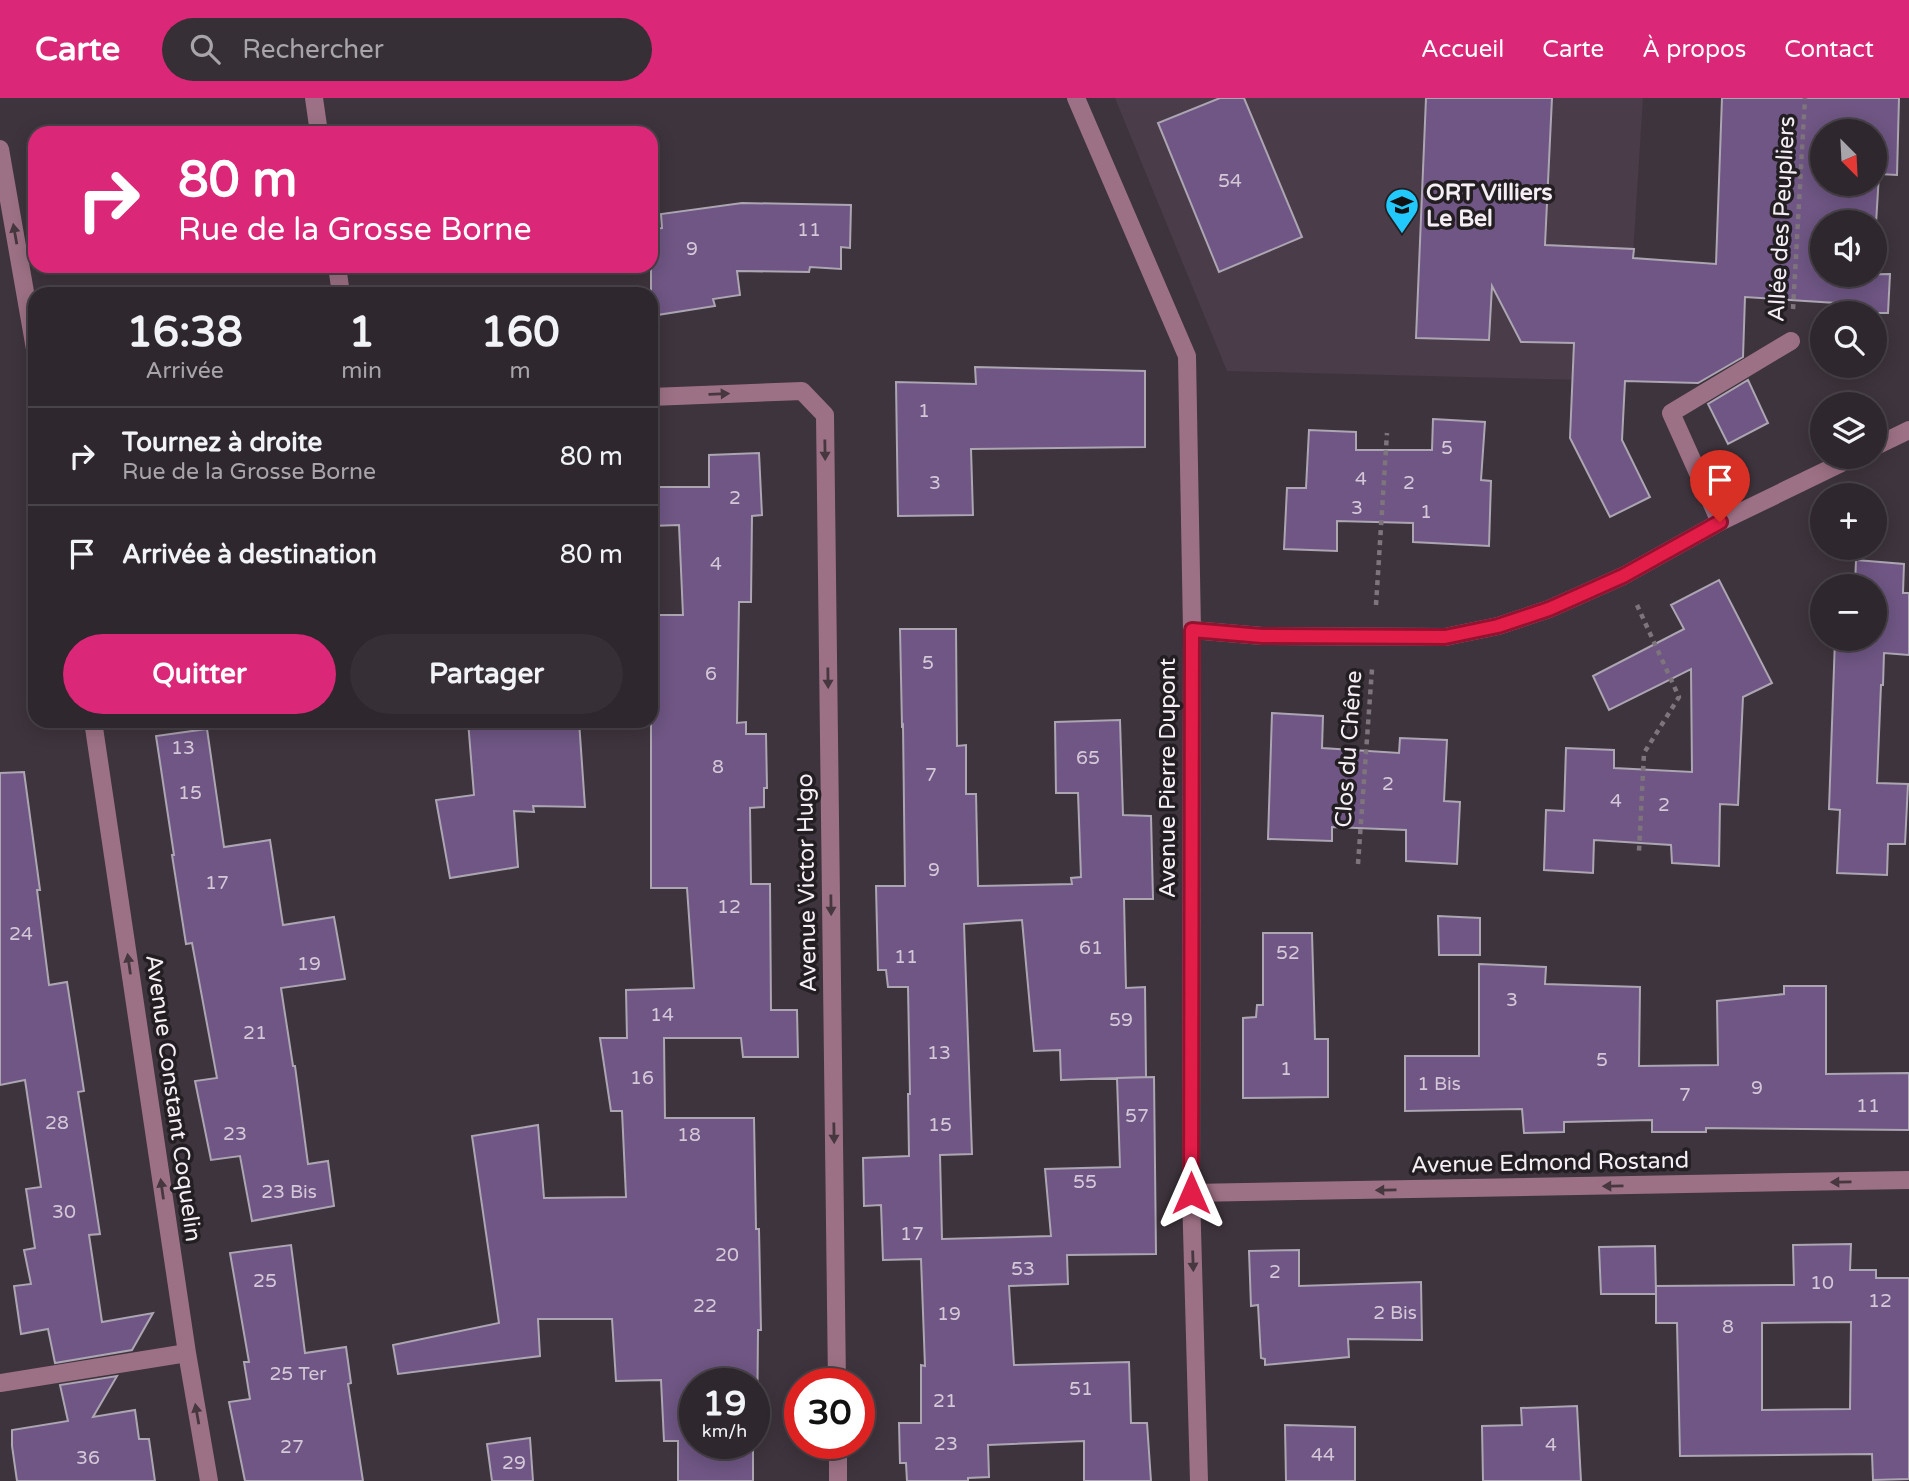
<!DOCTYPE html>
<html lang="fr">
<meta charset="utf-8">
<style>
:root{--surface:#2e272e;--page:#362f36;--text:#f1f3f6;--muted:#a7a5aa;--line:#49444a;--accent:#db2777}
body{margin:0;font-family:"Varela Round",sans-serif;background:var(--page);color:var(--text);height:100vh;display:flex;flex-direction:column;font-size:26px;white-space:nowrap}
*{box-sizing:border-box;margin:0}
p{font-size:23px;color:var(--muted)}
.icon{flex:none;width:38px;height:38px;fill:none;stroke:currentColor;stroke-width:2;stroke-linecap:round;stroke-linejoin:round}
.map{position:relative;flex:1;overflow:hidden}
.panel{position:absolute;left:28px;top:189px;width:630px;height:441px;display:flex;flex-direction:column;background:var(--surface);border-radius:21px;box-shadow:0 4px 18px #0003,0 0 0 2px var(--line)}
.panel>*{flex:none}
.hud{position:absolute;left:28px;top:28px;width:630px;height:147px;border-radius:21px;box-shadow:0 4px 18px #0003,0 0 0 2px var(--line);background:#db2777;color:#fff;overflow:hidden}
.needle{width:46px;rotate:156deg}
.tools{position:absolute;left:1810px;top:21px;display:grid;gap:14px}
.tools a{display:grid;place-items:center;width:77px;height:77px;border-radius:50%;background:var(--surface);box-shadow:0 4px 18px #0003,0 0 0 2px var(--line);font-size:35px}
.speed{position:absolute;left:679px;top:1270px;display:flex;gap:14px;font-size:35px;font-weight:700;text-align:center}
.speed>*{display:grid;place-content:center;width:91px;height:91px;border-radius:50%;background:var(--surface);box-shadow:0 4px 18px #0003,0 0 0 2px var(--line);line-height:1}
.speed small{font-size:18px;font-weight:400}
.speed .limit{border:10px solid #d22;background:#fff;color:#111}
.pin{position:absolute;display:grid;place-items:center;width:60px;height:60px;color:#fff;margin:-72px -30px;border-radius:50% 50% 50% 0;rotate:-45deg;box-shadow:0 0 7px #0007}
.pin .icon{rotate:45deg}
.me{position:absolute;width:77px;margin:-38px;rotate:0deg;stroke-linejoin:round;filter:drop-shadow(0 0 5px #0008)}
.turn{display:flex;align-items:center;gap:24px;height:147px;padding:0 35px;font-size:32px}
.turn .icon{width:91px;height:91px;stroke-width:2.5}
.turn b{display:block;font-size:49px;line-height:60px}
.eta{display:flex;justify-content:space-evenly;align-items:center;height:119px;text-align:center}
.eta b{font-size:42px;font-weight:800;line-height:49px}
.primary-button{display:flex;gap:14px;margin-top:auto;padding:14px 35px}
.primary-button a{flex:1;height:80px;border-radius:42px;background:var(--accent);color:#fff;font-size:28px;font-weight:800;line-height:80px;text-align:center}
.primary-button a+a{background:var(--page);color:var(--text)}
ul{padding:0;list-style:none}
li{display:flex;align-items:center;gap:21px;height:98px;padding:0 35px;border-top:2px solid var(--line)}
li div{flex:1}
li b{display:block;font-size:26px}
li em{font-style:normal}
header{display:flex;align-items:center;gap:42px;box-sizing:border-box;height:98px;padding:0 35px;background:var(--accent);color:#fff}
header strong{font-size:33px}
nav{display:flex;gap:38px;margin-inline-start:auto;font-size:24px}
.search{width:490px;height:63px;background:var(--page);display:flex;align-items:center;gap:18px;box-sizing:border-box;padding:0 24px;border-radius:38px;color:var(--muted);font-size:26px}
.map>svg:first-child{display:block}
.built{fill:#4a3c49}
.building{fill:#6f5684;stroke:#aca5b2;stroke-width:2;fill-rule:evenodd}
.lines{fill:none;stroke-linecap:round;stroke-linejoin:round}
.path{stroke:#7d747c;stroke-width:4.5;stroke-dasharray:5 5;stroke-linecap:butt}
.minor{stroke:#9d7185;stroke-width:18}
.oneway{fill:#47373f}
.route-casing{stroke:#92132f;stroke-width:18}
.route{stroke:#e11d48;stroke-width:12}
.labels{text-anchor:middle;stroke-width:7;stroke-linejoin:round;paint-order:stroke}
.number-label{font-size:19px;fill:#d4c8d8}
.poi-label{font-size:23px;font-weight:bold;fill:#f5eef4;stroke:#221e21;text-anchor:start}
.street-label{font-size:23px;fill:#f5eef4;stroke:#221e21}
</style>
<header>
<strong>Carte</strong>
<div class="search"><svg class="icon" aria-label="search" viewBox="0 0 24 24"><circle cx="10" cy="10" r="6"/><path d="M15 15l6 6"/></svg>Rechercher</div>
<nav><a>Accueil</a><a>Carte</a><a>À propos</a><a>Contact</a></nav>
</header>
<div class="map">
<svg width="1909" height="1383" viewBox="0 0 1909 1383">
<rect width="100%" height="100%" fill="#3e343d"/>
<path class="built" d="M1115 0H1643L1625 283 1227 273Z"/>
<path class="building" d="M1220 0H1244L1302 139 1219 174 1158 25Z
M1426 0H1552L1545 147 1634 151 1633 160 1716 166 1722 0H1899L1897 77 1879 76 1874 159V124H1822V177L1890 176 1888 215H1836V205L1745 199 1743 259 1698 285 1625 283 1622 342 1650 399 1610 419 1570 340 1574 245 1521 244 1492 188 1489 242 1416 240ZM1822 33H1874V86H1822Z
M742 105 851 107 850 150 841 149V171L810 169 809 174 737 173 740 197 713 201 715 208 651 218V131L662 130 661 116Z
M975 269 1145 273V349L971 351 973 417 898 418 896 284 976 286Z
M1748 282 1768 325 1728 346 1708 306Z
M1433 321 1485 324 1481 382 1491 383 1489 448 1413 444V425L1337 423V453L1284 451 1287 390H1306L1309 332 1356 334V352H1432Z
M759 355 762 417 752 418 751 504H739L737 625 746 624V636H766L767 690H764V709L750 710 751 786H770L771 912H797L798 959H743L741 940H664L665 1020H754L756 1131H759L761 1232H758L757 1341H754V1286H695V1346H753V1383H678V1343H664L661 1282 616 1283 612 1221H538L540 1258 398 1276 393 1247 499 1225 472 1038 538 1027 544 1100 626 1099 622 1013H611L600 940H627L626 892 694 890 687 790H651V517H683L679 427 651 428V389H709V357Z
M1856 462 1904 466 1903 495H1909V557L1884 555 1883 587H1881L1877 685 1908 686 1905 746H1888L1887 777 1837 775 1840 712 1829 711 1835 541H1874V488H1855Z
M1719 482 1772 585 1743 599 1738 707 1720 706 1719 768 1672 765 1671 747 1594 742 1593 775 1544 772 1546 712 1564 713 1566 650 1614 652V670L1692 674 1691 571 1609 612 1593 578 1684 531 1671 507Z
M900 531H956L957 648 966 647V696H976L978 788 1072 786 1071 780 1081 779 1078 695H1056L1055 624 1120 622 1123 717 1151 718 1153 801H1124L1126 890 1145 889 1146 979 1061 982 1060 952 1034 953 1022 822 964 826 972 1056 940 1057 942 1141 1051 1138 1045 1071 1120 1069 1117 980 1154 979 1156 1156 1067 1157 1068 1186 1009 1188 1014 1267 1129 1264 1131 1325H1147L1151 1383H1084V1343L988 1347 989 1379 968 1380V1383H907L906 1365H900L899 1325H921V1267L925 1268 921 1161 883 1162 881 1107 864 1108 863 1060 909 1058 908 996H910L908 889H888L886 872H878L876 788H905L903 627 902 628Z
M1272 615 1323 618 1322 650 1399 655 1400 640 1447 642 1444 703 1460 704 1457 766 1406 763V732L1332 729V743L1268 741Z
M468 623H579L585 709 533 708 534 714 514 713 518 769 450 780 436 702 474 697Z
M207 631 224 749 270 742 283 827 334 819 345 881 281 890 293 968H295L308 1066 328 1063 334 1108 252 1123 240 1058 211 1062 195 983 217 980 192 845 186 846 172 757H174L156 638Z
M24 674 40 792H37L49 887 67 884 84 993 78 994 100 1136 89 1137 102 1224 153 1215 132 1252 55 1265 48 1231 21 1236 14 1188 31 1186 24 1152 35 1150 26 1091 41 1089 25 982 0 987V675Z
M1438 818 1480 820V857H1439Z
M1263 835H1312L1315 941H1328V999L1243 1000V920L1256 919 1257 907H1263Z
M1479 866 1546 869 1545 886 1640 889 1639 968 1718 967 1717 903 1784 896V888H1826V976L1909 975V1032L1706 1030V1034H1652V1022L1564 1024V1034L1524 1035 1522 1011 1405 1013V958H1479Z
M1851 1146 1850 1172H1876V1180H1909V1381L1873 1382 1872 1356 1680 1358 1677 1225H1656V1188L1794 1187 1793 1147ZM1851 1224 1850 1311 1762 1312V1225Z
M291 1147 305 1255 346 1249 351 1285 348 1286 363 1383H245L229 1304 250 1301 244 1264H249L230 1155Z
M1655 1148 1656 1196H1601L1599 1149Z
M1299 1152V1188L1421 1184 1422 1242 1348 1241 1349 1259 1265 1267V1261L1261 1260 1258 1207 1251 1208 1249 1153Z
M117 1278 93 1319 135 1312 139 1341H149L155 1383H17L12 1348V1332L68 1323 60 1287Z
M1577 1308 1581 1383H1483L1482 1328 1522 1327 1521 1310Z
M1285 1327 1355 1329V1383H1286Z
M530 1340 533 1383H492L487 1346Z"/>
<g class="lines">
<path class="path" d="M1793 211 1805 0
M1376 507 1387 335
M1637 507 1679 599 1644 655 1639 753
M1358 766 1372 571"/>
<path class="minor" d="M314 0 319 35
M1076 0 1187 258 1192 532 1191 1095 1199 1383
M0 51 35 251
M337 168 341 196
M651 299 802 293 825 317 837 1286
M1874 349 1909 332
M1720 424 1671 315 1791 243
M1192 532 1262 538 1445 539 1498 528 1549 511 1623 478 1720 424 1854 359
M93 623 187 1255 209 1383
M1191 1095 1909 1082
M0 1285 187 1255
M838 1346V1383"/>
</g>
<defs><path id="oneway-solid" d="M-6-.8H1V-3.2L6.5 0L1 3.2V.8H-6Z" transform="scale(1.75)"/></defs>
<g class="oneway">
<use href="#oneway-solid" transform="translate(15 136) rotate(-100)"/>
<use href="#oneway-solid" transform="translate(719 296) rotate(-2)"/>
<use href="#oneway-solid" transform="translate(825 352) rotate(89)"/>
<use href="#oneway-solid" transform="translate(828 580) rotate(89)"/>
<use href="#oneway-solid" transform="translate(831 807) rotate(89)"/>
<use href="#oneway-solid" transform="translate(129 866) rotate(-98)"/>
<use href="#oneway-solid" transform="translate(834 1035) rotate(89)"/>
<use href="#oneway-solid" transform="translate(1841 1084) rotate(179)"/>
<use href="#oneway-solid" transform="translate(1613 1088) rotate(179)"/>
<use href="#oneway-solid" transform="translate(162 1091) rotate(-98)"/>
<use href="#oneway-solid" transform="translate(1386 1092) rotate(179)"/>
<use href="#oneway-solid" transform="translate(1193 1163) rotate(88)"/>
<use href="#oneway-solid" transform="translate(197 1316) rotate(-100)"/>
</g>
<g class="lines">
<g class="route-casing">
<path id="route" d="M1191 1095 1192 532 1262 538 1445 539 1498 528 1549 511 1623 478 1720 424"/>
</g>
<use href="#route" class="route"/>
</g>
<defs>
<g id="school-pin" transform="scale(1.75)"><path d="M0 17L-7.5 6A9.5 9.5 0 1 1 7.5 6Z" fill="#22c9fd" stroke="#221e21"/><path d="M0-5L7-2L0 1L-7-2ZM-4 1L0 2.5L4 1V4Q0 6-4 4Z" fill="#111"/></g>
</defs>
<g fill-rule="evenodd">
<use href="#school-pin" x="1402" y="107"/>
</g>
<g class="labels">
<g class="number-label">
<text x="1230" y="89">54</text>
<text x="809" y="138">11</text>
<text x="692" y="157">9</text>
<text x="924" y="319">1</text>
<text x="1447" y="356">5</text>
<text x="1361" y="387">4</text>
<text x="935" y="391">3</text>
<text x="1409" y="391">2</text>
<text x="735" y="406">2</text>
<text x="1357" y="416">3</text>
<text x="1426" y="420">1</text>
<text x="716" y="472">4</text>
<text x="928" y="571">5</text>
<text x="711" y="582">6</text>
<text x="183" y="656">13</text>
<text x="1088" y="666">65</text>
<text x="718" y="675">8</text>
<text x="931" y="683">7</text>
<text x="1388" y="692">2</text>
<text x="190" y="701">15</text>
<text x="1616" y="709">4</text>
<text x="1664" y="713">2</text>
<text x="934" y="778">9</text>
<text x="217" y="791">17</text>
<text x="729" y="815">12</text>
<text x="21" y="842">24</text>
<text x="1091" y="856">61</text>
<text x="1288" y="861">52</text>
<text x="906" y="865">11</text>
<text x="309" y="872">19</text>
<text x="1512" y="908">3</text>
<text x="662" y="923">14</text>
<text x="1121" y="928">59</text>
<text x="255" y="941">21</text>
<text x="939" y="961">13</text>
<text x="1602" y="968">5</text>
<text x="1286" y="977">1</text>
<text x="642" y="986">16</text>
<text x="1439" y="992">1 Bis</text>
<text x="1757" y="996">9</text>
<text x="1685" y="1003">7</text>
<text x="1868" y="1014">11</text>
<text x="1137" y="1024">57</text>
<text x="57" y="1031">28</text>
<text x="940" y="1033">15</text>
<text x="235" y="1042">23</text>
<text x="689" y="1043">18</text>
<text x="1085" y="1090">55</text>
<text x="289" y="1100">23 Bis</text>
<text x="64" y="1120">30</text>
<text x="912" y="1142">17</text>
<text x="727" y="1163">20</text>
<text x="1023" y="1177">53</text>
<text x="1275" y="1180">2</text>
<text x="265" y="1189">25</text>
<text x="1822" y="1191">10</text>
<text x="1880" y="1209">12</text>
<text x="705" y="1214">22</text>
<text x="1395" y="1221">2 Bis</text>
<text x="949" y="1222">19</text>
<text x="1728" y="1235">8</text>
<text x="298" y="1282">25 Ter</text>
<text x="1081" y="1297">51</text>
<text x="945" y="1309">21</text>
<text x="946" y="1352">23</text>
<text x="1551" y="1353">4</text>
<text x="292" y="1355">27</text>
<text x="1323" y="1363">44</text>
<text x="88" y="1366">36</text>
<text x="514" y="1371">29</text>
</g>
<g class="poi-label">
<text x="1426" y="102">ORT Villiers<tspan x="1426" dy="26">Le Bel</tspan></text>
</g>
<g class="street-label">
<text transform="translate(1781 121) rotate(-87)" y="8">Allée des Peupliers</text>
<text transform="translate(1348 651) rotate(-86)" y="8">Clos du Chêne</text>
<text transform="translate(1167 680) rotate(-90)" y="8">Avenue Pierre Dupont</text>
<text transform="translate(806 785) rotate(-91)" y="8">Avenue Victor Hugo</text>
<text transform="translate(174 1000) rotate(82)" y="8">Avenue Constant Coquelin</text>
<text transform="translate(1550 1064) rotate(-1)" y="8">Avenue Edmond Rostand</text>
</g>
</g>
</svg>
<div class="tools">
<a><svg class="needle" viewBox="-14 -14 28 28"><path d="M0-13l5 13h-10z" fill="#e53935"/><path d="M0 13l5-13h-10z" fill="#a7a5aa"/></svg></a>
<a><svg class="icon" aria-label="sound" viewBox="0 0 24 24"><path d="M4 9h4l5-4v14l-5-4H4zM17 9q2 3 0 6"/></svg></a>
<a><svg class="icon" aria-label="search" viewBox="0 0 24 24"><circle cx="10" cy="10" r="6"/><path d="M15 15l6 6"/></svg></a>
<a><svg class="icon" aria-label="layers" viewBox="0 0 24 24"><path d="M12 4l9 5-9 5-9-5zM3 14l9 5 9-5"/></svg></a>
<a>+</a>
<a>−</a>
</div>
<div class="speed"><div>19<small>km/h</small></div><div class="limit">30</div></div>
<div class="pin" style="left:1720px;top:424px;background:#d93025"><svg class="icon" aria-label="arrive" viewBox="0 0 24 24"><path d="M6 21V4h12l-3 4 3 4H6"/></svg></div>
<svg class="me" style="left:1191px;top:1095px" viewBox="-20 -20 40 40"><path d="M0-17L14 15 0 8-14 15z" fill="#e11d48" stroke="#fff" stroke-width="4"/></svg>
<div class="hud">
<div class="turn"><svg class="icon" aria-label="right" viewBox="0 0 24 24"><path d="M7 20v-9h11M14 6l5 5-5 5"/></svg><div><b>80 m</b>Rue de la Grosse Borne</div></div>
</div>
<section class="panel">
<div class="eta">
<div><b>16:38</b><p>Arrivée</p></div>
<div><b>1</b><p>min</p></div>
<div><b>160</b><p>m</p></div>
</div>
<ul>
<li><svg class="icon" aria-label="right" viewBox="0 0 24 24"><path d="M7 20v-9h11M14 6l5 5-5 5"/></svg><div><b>Tournez à droite</b><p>Rue de la Grosse Borne</p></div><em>80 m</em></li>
<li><svg class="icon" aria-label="arrive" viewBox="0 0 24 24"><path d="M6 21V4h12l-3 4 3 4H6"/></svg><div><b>Arrivée à destination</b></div><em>80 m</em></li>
</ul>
<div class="primary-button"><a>Quitter</a><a>Partager</a></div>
</section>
</div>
